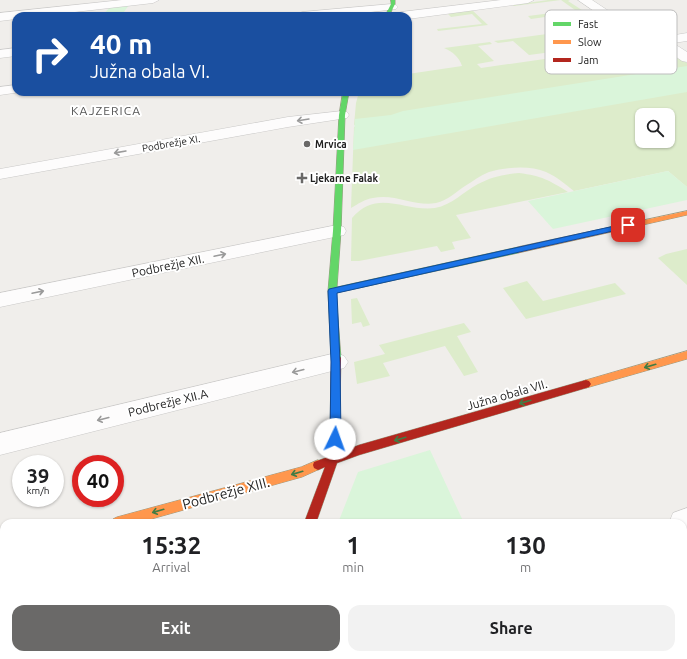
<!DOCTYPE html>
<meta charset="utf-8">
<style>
:root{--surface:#fff;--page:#f2f2f2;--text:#202124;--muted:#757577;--accent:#6a6968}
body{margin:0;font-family:Ubuntu,sans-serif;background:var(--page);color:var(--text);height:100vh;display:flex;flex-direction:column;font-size:15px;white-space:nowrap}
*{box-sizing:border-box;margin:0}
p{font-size:13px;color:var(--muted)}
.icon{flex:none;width:22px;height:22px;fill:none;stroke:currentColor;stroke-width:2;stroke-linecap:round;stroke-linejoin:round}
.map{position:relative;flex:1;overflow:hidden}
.drawer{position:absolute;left:0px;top:519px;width:687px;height:140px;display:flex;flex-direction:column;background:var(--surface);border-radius:12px 12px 0 0;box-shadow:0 1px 3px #0004}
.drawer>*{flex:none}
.banner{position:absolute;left:12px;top:12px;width:400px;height:84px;border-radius:12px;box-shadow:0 1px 3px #0004;background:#1a4fa0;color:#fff;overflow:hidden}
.tools{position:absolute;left:635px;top:108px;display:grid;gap:8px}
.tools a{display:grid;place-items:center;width:40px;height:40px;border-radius:8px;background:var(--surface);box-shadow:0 1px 3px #0004;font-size:20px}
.speed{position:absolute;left:12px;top:455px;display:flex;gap:8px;font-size:20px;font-weight:700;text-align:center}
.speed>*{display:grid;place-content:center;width:52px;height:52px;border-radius:50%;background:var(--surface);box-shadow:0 1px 3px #0004;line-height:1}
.speed small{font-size:10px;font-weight:400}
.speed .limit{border:6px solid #d22;background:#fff;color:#111}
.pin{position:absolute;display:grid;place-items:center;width:34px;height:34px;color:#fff;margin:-17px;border-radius:8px;box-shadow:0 2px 6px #0006}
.me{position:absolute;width:44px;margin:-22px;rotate:3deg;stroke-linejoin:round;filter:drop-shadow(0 0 3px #0008)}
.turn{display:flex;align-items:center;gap:14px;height:84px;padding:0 12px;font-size:18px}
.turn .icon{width:52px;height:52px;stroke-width:2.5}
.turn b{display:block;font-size:28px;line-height:34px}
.eta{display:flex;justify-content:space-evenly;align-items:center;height:68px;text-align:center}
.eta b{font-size:24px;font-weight:700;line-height:28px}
.action{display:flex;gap:8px;margin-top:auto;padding:8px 12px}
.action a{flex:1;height:46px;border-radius:12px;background:var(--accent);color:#fff;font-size:16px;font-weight:700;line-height:46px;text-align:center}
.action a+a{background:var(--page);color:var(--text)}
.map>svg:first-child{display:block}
.grass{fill:#ddeccb;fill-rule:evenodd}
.park{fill:#daf5da}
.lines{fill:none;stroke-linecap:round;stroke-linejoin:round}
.street-casing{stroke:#c9c8c7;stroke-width:1}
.fast-casing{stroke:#999a82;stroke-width:1}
.slow-casing{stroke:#999a82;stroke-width:1}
.jam-casing{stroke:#999a82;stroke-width:1}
.street{fill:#fdfcfc;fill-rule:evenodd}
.fast{fill:#63d668;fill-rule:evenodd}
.slow{fill:#ff974d;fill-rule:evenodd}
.jam{fill:#b3261e;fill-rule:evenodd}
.oneway{stroke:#9a9a9a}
.oneway2{stroke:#427c45}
.route{fill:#1a73e8;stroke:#114b97}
.poi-dot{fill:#6a6968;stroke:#fff;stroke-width:1.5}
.labels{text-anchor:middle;stroke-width:4;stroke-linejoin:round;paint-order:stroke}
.far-street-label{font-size:10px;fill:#222;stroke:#fff}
.far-poi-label{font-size:10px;font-weight:bold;fill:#222;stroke:#fff;text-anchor:start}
.far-quarter-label{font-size:12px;letter-spacing:1px;fill:#555;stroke:#fff}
.street-label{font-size:12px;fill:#222;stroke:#fff}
.near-street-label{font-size:14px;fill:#222;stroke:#fff}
.key{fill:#fff;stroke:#bdbdbd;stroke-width:1}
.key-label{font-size:11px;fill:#222}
</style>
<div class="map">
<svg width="687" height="659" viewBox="0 0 687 659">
<rect width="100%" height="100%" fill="#f0eeeb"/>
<path class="grass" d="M548 0H570L568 1 585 12 594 11 596 14 586 16 581 12 531 19 528 16 575 10 561 0 514 6 513 5Z
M472 10 488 25 438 31 437 29 482 24 472 14 451 17 447 13Z
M547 34 554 42 567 50 529 55 513 41 498 43 494 41Z
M490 42 492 44 478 46 494 61 477 64 481 68 642 45 648 48 660 46 687 63V75L354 125 356 103 359 92H408V74L462 66C459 57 453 52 444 48Z
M687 77V187L668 171 574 191C565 184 557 177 546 172 530 165 506 167 489 172 481 175 473 181 465 186 456 192 448 200 436 203 415 207 395 193 373 198 365 199 358 204 351 208L354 127ZM642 115H668V141H642Z
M519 173C542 176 549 180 568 192L456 215 471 238 452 242 455 249 441 252 437 246 359 261H351L352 218C377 188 405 212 435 208 452 205 463 192 478 184 491 177 504 174 519 173Z
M687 249V285L658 258 666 254Z
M527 281 543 301 615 283 626 294 526 319 503 288Z
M357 298 370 325 363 327 361 322 352 324 351 299Z
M464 323 471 332 457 336 478 372 464 376 445 346 383 363 390 376 357 384 354 362 385 354 379 345Z"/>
<path class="park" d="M129 5 121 16H102L110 7Z
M687 66V92L353 150 355 119 391 115 403 111Z
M668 171 687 187V200L553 229 528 201Z
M430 450 464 523H338L358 472Z"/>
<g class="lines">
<g class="street-casing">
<path id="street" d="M122 0H159L153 3 40 16H16V19L0 21V13Z
M501 0H534L528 3 408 19V16H395L397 14 401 12Z
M578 0H592L651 39 687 33V41L673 43 687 52V62L682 61 659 45 649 47 645 46Z
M392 4 396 5 398 7 396 9 337 16H296L298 14 302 12Z
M16 48V56L0 58V50Z
M16 85V92H21L0 95V87Z
M342 111 347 112 349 115 347 118 288 127 0 179V169L288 117Z
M337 225 344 227 346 231 344 235 0 307V293Z
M336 353 344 356 348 362 344 368 0 455V433Z
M687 508V536L683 537V523H669L673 513Z
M4 540V570L0 571V541Z
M289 655H331L330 659H288Z"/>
</g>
<g class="fast-casing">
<path id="fast" d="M391 0H395V4L389 16H385L391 4Z
M343 92H349L345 115 341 231 337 287 518 247 522 250 518 253 336 293 341 358 339 361H333L331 358 328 291 333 231 339 115Z"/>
</g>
<g class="slow-casing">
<path id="slow" d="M687 211V215L518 253 514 250 518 247Z
M687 351V359L586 388 583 387 581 384 583 381 586 380Z
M318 460 322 462 323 465 322 468 302 477 137 523H111L113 519 117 517 301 467Z
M247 655H261L260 659H246Z"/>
</g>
<g class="jam-casing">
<path id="jam" d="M336 354 339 355 341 358 339 453 359 445 586 380 589 381 591 384 589 387 586 388 359 455 337 463 316 523H304L325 467 318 470 314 468 313 465 314 462 328 457 330 439 331 358 333 355Z"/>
</g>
<use href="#street" class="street"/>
<use href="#fast" class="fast"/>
<use href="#slow" class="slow"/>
<use href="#jam" class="jam"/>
</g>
<defs><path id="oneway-shaft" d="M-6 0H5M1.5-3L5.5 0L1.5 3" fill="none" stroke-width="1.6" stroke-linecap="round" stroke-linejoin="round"/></defs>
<g class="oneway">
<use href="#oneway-shaft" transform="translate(303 120) rotate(171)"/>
<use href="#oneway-shaft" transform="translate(120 152) rotate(170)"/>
<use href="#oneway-shaft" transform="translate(220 255) rotate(-12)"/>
<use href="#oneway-shaft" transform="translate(38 292) rotate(-12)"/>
<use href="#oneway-shaft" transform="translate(298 371) rotate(166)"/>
<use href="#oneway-shaft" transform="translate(103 419) rotate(166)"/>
</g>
<g class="oneway2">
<use href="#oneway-shaft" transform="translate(650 366) rotate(164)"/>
<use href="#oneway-shaft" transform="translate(525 402) rotate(164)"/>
<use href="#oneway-shaft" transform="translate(400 439) rotate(164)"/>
<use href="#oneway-shaft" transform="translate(297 473) rotate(164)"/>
<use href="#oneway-shaft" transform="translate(158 511) rotate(164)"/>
</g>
<path class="route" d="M628 223 632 225 631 227 337 293 340 362 341 439 339 443 335 444 332 443 330 439 331 362 328 291 329 289Z"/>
<g class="poi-dot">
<circle cx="307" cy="144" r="4"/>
<path d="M300 172h4v4h4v4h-4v4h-4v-4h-4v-4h4z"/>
</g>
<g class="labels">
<g class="far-street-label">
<text transform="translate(171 143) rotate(-10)" y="4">Podbrežje XI.</text>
</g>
<g class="far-poi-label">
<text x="315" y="148">Mrvica</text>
<text x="310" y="182">Ljekarne Falak</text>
</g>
<g class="far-quarter-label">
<text x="106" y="115">KAJZERICA</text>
</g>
<g class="street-label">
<text transform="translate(168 266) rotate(-12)" y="4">Podbrežje XII.</text>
<text transform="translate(507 395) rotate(-16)" y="4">Južna obala VII.</text>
<text transform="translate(168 403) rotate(-14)" y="4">Podbrežje XII.A</text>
</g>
<g class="near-street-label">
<text transform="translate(226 493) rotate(-15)" y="5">Podbrežje XIII.</text>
</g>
</g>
<rect x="545" y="10" width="132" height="64" rx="6" class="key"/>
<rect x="553" y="22" width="18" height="4" fill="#63d668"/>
<rect x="553" y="40" width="18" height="4" fill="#ff974d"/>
<rect x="553" y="58" width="18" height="4" fill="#b3261e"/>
<g class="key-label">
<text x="578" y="28">Fast</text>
<text x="578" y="46">Slow</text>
<text x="578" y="64">Jam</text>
</g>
</svg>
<div class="tools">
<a><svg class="icon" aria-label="search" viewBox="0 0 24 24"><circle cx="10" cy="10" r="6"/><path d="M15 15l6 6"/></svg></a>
</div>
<div class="speed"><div>39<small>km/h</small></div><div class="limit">40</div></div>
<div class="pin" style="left:628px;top:225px;background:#d93025"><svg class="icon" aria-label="arrive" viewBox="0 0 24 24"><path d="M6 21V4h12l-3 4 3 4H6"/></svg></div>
<svg class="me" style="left:335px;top:439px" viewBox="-20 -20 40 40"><circle r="19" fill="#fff"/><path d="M0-13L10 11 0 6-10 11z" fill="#1a73e8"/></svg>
<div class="banner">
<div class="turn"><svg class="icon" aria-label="right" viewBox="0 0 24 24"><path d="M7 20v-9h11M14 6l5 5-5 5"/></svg><div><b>40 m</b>Južna obala VI.</div></div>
</div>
<section class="drawer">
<div class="eta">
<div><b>15:32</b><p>Arrival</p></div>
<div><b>1</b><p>min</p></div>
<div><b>130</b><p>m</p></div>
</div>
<div class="action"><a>Exit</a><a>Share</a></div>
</section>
</div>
